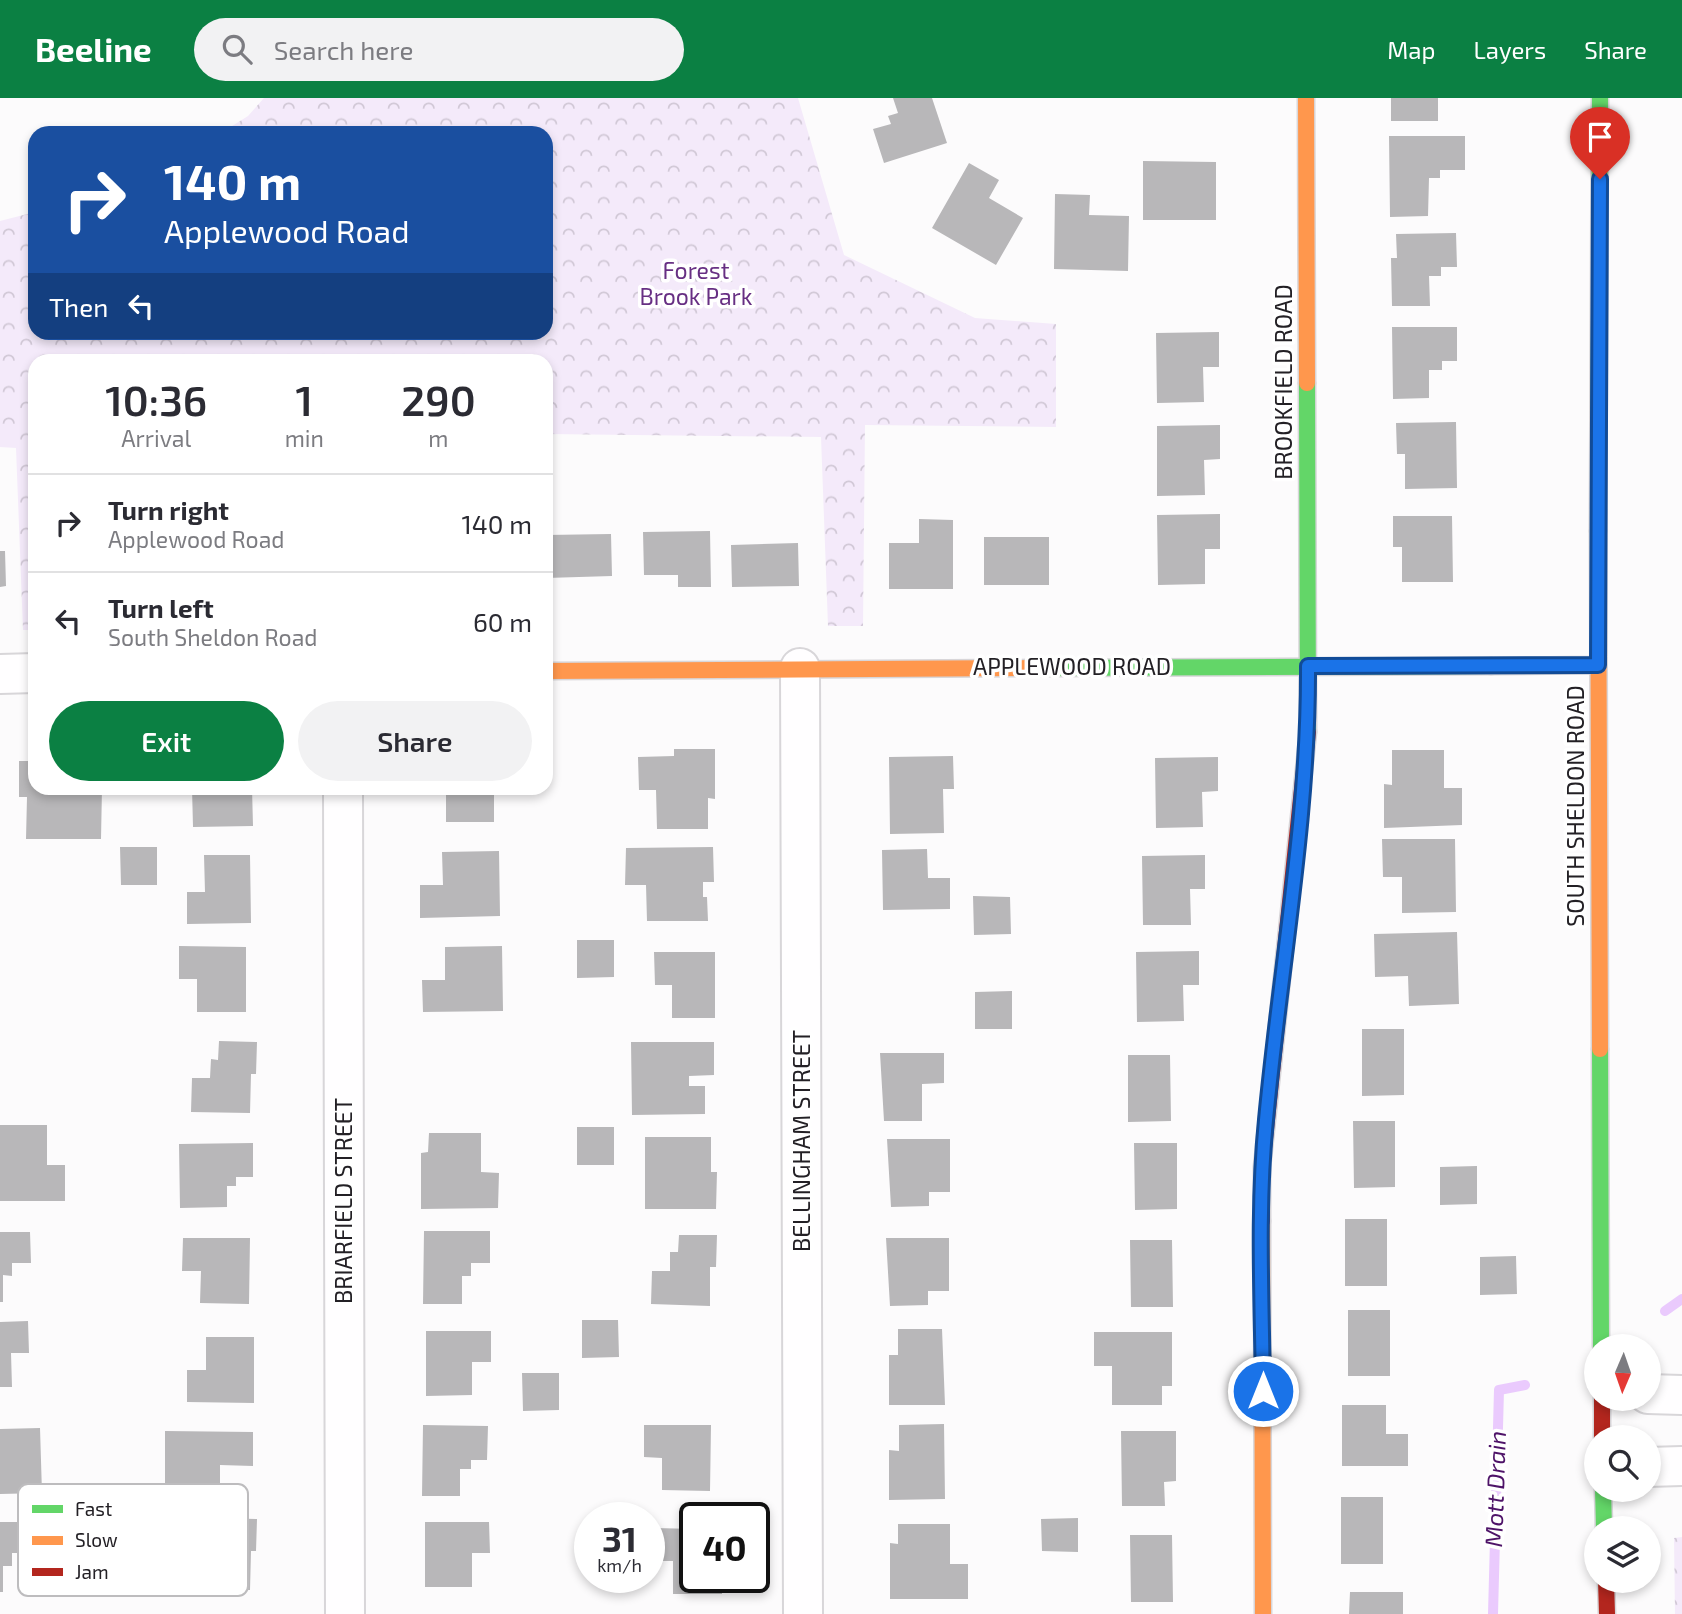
<!DOCTYPE html>
<style>
:root{--surface:#fff;--page:#f2f2f3;--text:#2b2b33;--muted:#7c7c81;--line:#e1e1e2;--accent:#0b8043}
body{margin:0;font-family:"Exo 2",sans-serif;background:var(--page);color:var(--text);height:100vh;display:flex;flex-direction:column;font-size:26px;white-space:nowrap}
*{box-sizing:border-box;margin:0}
p{font-size:23px;color:var(--muted)}
.icon{flex:none;width:38px;height:38px;fill:none;stroke:currentColor;stroke-width:2;stroke-linecap:round;stroke-linejoin:round}
.map{position:relative;flex:1;overflow:hidden}
.details{position:absolute;left:28px;top:256px;width:525px;height:441px;display:flex;flex-direction:column;background:var(--surface);border-radius:21px;box-shadow:0 4px 10px #0003}
.details>*{flex:none}
.top-card{position:absolute;left:28px;top:28px;width:525px;height:214px;border-radius:21px;box-shadow:0 4px 10px #0003;background:#1a4fa0;color:#fff;overflow:hidden}
.needle{width:46px;rotate:182deg}
.fabs{position:absolute;left:1584px;top:1236px;display:grid;gap:14px}
.fabs a{display:grid;place-items:center;width:77px;height:77px;border-radius:50%;background:var(--surface);box-shadow:0 4px 10px #0003;font-size:35px}
.speed{position:absolute;left:574px;top:1404px;display:flex;gap:14px;font-size:35px;font-weight:700;text-align:center}
.speed>*{display:grid;place-content:center;width:91px;height:91px;border-radius:50%;background:var(--surface);box-shadow:0 4px 10px #0003;line-height:1}
.speed small{font-size:18px;font-weight:400}
.speed .limit{border:4px solid #111;border-radius:10px;background:#fff;color:#111}
.pin{position:absolute;display:grid;place-items:center;width:60px;height:60px;color:#fff;margin:-72px -30px;border-radius:50% 50% 50% 0;rotate:-45deg;box-shadow:0 0 7px #0007}
.pin .icon{rotate:45deg}
.me{position:absolute;width:77px;margin:-38px;rotate:0deg;stroke-linejoin:round;filter:drop-shadow(0 0 5px #0008)}
.turn{display:flex;align-items:center;gap:24px;height:147px;padding:0 21px;font-size:32px}
.turn .icon{width:91px;height:91px;stroke-width:2.5}
.turn b{display:block;font-size:49px;line-height:60px}
.then{display:flex;align-items:center;height:66px;padding:0 21px;background:#0003;gap:14px;font-size:26px}
.eta{display:flex;justify-content:space-evenly;align-items:center;height:119px;text-align:center}
.eta b{font-size:42px;font-weight:600;line-height:49px}
.button{display:flex;gap:14px;margin-top:auto;padding:14px 21px}
.button a{flex:1;height:80px;border-radius:42px;background:var(--accent);color:#fff;font-size:28px;font-weight:600;line-height:80px;text-align:center}
.button a+a{background:var(--page);color:var(--text)}
ul{padding:0;list-style:none}
li{display:flex;align-items:center;gap:21px;height:98px;padding:0 21px;border-top:2px solid var(--line)}
li div{flex:1}
li b{display:block;font-size:26px}
li em{font-style:normal}
header{display:flex;align-items:center;gap:42px;box-sizing:border-box;height:98px;padding:0 35px;background:var(--accent);color:#fff}
header strong{font-size:33px}
nav{display:flex;gap:38px;margin-inline-start:auto;font-size:24px}
.search{width:490px;height:63px;background:var(--page);display:flex;align-items:center;gap:18px;box-sizing:border-box;padding:0 24px;border-radius:38px;color:var(--muted);font-size:26px}
.map>svg:first-child{display:block}
.park{fill:url(#park-crowns)}
.lines{fill:none;stroke-linecap:round;stroke-linejoin:round}
.stream{stroke:#eacafd;stroke-width:10}
.building{fill:#b8b7b9}
.street-casing{stroke:#d8d6d9;stroke-width:42}
.fast-casing{stroke:#d8d6d9;stroke-width:19}
.slow-casing{stroke:#d8d6d9;stroke-width:19}
.jam-casing{stroke:#d8d6d9;stroke-width:19}
.street{stroke:#fffeff;stroke-width:38}
.fast{stroke:#63d668;stroke-width:16}
.slow{stroke:#ff974d;stroke-width:16}
.jam{stroke:#b3261e;stroke-width:16}
.route-casing{stroke:#114b97;stroke-width:18}
.route{stroke:#1a73e8;stroke-width:12}
.labels{text-anchor:middle;stroke-width:7;stroke-linejoin:round;paint-order:stroke}
.park-label{font-size:23px;fill:#672f83;stroke:#fff}
.street-label{font-size:23px;fill:#232025;stroke:#fff}
.water-label{font-size:24px;font-style:italic;fill:#4e1368;stroke:#fff}
.key{fill:#fff;stroke:#bdbcbe;stroke-width:2}
.key-label{font-size:19px;fill:#232025}
</style>
<header>
<strong>Beeline</strong>
<div class="search"><svg class="icon" aria-label="search" viewBox="0 0 24 24"><circle cx="10" cy="10" r="6"/><path d="M15 15l6 6"/></svg>Search here</div>
<nav><a>Map</a><a>Layers</a><a>Share</a></nav>
</header>
<div class="map">
<svg width="1682" height="1516" viewBox="0 0 1682 1516">
<defs>
<pattern id="park-crowns" width="20" height="18" patternUnits="userSpaceOnUse" patternTransform="scale(1.75)"><rect width="20" height="18" fill="#f4eafa"/><path d="M2 6a3 3 0 1 1 6 0M12 15a3 3 0 1 1 6 0" fill="none" stroke="#d1c8d6"/></pattern>
</defs>
<rect width="100%" height="100%" fill="#fcfbfc"/>
<path class="park" d="M264 0H798L844 157 975 220 1056 226V329L865 327 863 528H828L821 339 546 336V262H35V532H23L16 350 0 349V123L35 114V234H546V35H221L248 18Z
M1682 1439V1516H1675L1674 1440Z"/>
<g class="lines">
<path class="stream" d="M1665 1213 1682 1201
M1493 1516 1499 1292 1525 1287"/>
</g>
<path class="building" d="M893 0H932L947 45 884 65 873 31 891 26 888 18 898 15Z
M1391 0H1438V23H1391Z
M1389 38H1465V72H1440V80H1429L1428 118 1390 119Z
M1143 63 1216 64V122H1143Z
M969 65 999 82 989 100 1023 120 996 167 932 130Z
M1055 96 1090 97 1089 117 1129 118 1128 173 1054 171Z
M1456 135 1457 169H1441V178H1429L1430 208H1392L1391 160H1397L1396 136Z
M1392 229H1457V263H1442V272H1429V300L1393 301Z
M1219 234V269H1203L1204 304 1157 305 1156 235Z
M1456 324 1457 390 1405 391V356H1397L1396 325Z
M1220 327V361L1204 362 1205 397 1157 398V328Z
M1220 416V451H1205V486L1158 487 1157 417Z
M1393 418H1452L1453 484H1402V449H1393Z
M919 421 953 422V491H889V445H919Z
M710 433 711 489H678V477H644L643 434Z
M611 436 612 478 546 480V437Z
M984 439H1049V487H984Z
M798 445 799 488 732 489 731 447Z
M0 453H5L6 488 0 489Z
M674 651H715V701L708 700V731H657L656 692H639L638 659 674 658Z
M1392 652H1444V690H1462V727L1384 730V686L1392 687Z
M953 658 954 691H943L944 735 890 736 889 659Z
M1218 659V693L1202 694 1203 729 1156 730 1155 660Z
M19 663H35V690H102L101 741H26L27 699H19Z
M192 690H252L253 728 193 729Z
M446 690H494V724H446Z
M1382 741H1455L1456 814 1402 815V779H1383Z
M120 749H157V787H121Z
M713 749 714 784H703V799H707L708 823H647L646 787H625L626 750Z
M927 751 928 780H950V811L883 812 882 752Z
M499 753 500 818 420 820V787H443L442 754Z
M204 757H250L251 825 187 826V794H205Z
M1205 757V791H1190L1191 827H1143L1142 758Z
M973 798 1010 799 1011 836 974 837Z
M1457 834 1459 906 1409 908 1408 878 1375 879 1374 836Z
M577 842H614V879L577 880Z
M179 848 246 849V914H197V881H179Z
M502 848 503 913 423 914 422 882H445V849Z
M1199 853V887H1183L1184 923 1137 924 1136 854Z
M654 854H715V920H672V887H655Z
M1012 893V931H975V894Z
M1362 931H1404V997L1362 998Z
M219 943 257 944 256 976H251L250 1015 191 1014 192 980H210L211 961 218 962Z
M631 944H714V977L689 978V988H705V1016L632 1017Z
M880 955H944V985L922 986V1023H884Z
M1128 957H1170L1171 1023 1128 1024Z
M1353 1023H1395V1089L1354 1090Z
M0 1027H47V1067H65V1103H0Z
M577 1029H614V1067H577Z
M429 1035H481V1074L499 1075 498 1110 421 1111V1055L428 1054Z
M645 1039H711V1074H717L716 1111H645Z
M887 1041H950V1094H929V1108L891 1109Z
M253 1045V1079H236V1088H227V1109L180 1110 179 1046Z
M1134 1045H1177V1111L1135 1112Z
M1477 1068V1106L1440 1107V1069Z
M1345 1121H1387V1188H1345Z
M424 1133H490V1165H471V1178H462V1206H423Z
M0 1134H30L31 1165H12V1178L3 1177V1204H0Z
M679 1137H717L716 1169H710V1208L651 1206 652 1173H670V1154H678Z
M183 1140H250L249 1206 200 1205 201 1173H182Z
M886 1140H949V1193H928V1207L890 1208Z
M1130 1142H1172L1173 1209H1131Z
M1516 1158 1517 1196 1480 1197V1159Z
M1348 1212H1390V1278H1348Z
M582 1222H618L619 1259 582 1260Z
M28 1223 29 1255H11L12 1289H0V1224Z
M898 1231H942L945 1307H889V1257H898Z
M426 1233H491V1264H472V1297L426 1298Z
M1094 1234H1172V1288H1162V1307H1112V1268H1094Z
M206 1239H254V1305L187 1304V1272H206Z
M522 1275H559V1312L523 1313Z
M1342 1307H1386V1336H1408V1368H1342Z
M944 1326 945 1401 889 1402V1352L899 1353V1327Z
M423 1327 488 1328 487 1362H471V1371H460V1398H422Z
M644 1327H711L710 1393 662 1392V1360L644 1359Z
M40 1330 42 1395 0 1396V1331Z
M165 1333 253 1334V1368L220 1367V1398H165Z
M1121 1333H1176V1383L1164 1384 1165 1408H1122Z
M1341 1399H1383V1466H1341Z
M219 1420 257 1421 256 1453H251L250 1492 191 1490 192 1457H210V1438H218Z
M1078 1420V1454L1042 1453 1041 1421Z
M0 1424H30L31 1455H12V1468H3V1494H0Z
M425 1424H489L490 1455H472V1489H425Z
M898 1426H950V1466H968V1501H890V1445L898 1446Z
M655 1430 695 1431V1479H722V1496H673V1463H655Z
M1130 1437H1172L1173 1504H1131Z
M1350 1494H1403V1516H1349Z"/>
<g class="lines">
<g class="street-casing">
<path id="street" d="M800 570 803 1516
M0 576 35 575
M343 690 345 1516
M1648 1296 1682 1297
M1648 1369 1682 1368"/>
</g>
<g class="fast-casing">
<path id="fast" d="M1307 285 1308 634
M1598 433 1600 0
M1037 570 1491 568
M1600 951 1601 1248
M1603 1391 1604 1430"/>
</g>
<g class="slow-casing">
<path id="slow" d="M1306 0 1307 285
M1598 433 1600 951
M1491 568 1598 567
M546 573 1037 570
M1262 1123 1263 1516"/>
</g>
<g class="jam-casing">
<path id="jam" d="M1262 1123V1069L1308 634
M1602 1300V1339
M1606 1482 1607 1516"/>
</g>
<use href="#street" class="street"/>
<use href="#fast" class="fast"/>
<use href="#slow" class="slow"/>
<use href="#jam" class="jam"/>
</g>
<g class="lines">
<g class="route-casing">
<path id="route" d="M1263 1293C1262 1203 1257 1111 1266 1022 1280 871 1309 720 1308 568L1598 567 1600 81"/>
</g>
<use href="#route" class="route"/>
</g>
<g class="labels">
<g class="park-label">
<text x="696" y="181">Forest<tspan x="696" dy="26">Brook Park</tspan></text>
</g>
<g class="street-label">
<text transform="translate(1284 284) rotate(-90)" y="8">BROOKFIELD ROAD</text>
<text x="1072" y="577">APPLEWOOD ROAD</text>
<text transform="translate(1576 708) rotate(-90)" y="8">SOUTH SHELDON ROAD</text>
<text transform="translate(802 1043) rotate(-90)" y="8">BELLINGHAM STREET</text>
<text transform="translate(344 1103) rotate(-90)" y="8">BRIARFIELD STREET</text>
</g>
<g class="water-label">
<text transform="translate(1496 1391) rotate(-88)" y="8">Mott Drain</text>
</g>
</g>
<rect x="18" y="1386" width="230" height="112" rx="10" class="key"/>
<rect x="32" y="1407" width="31" height="8" fill="#63d668"/>
<rect x="32" y="1438" width="31" height="9" fill="#ff974d"/>
<rect x="32" y="1470" width="31" height="8" fill="#b3261e"/>
<g class="key-label">
<text x="75" y="1418">Fast</text>
<text x="75" y="1449">Slow</text>
<text x="75" y="1481">Jam</text>
</g>
</svg>
<div class="fabs">
<a><svg class="needle" viewBox="-14 -14 28 28"><path d="M0-13l5 13h-10z" fill="#e53935"/><path d="M0 13l5-13h-10z" fill="#7c7c81"/></svg></a>
<a><svg class="icon" aria-label="search" viewBox="0 0 24 24"><circle cx="10" cy="10" r="6"/><path d="M15 15l6 6"/></svg></a>
<a><svg class="icon" aria-label="layers" viewBox="0 0 24 24"><path d="M12 4l9 5-9 5-9-5zM3 14l9 5 9-5"/></svg></a>
</div>
<div class="speed"><div>31<small>km/h</small></div><div class="limit">40</div></div>
<div class="pin" style="left:1600px;top:81px;background:#d93025"><svg class="icon" aria-label="arrive" viewBox="0 0 24 24"><path d="M6 21V4h12l-3 4 3 4H6"/></svg></div>
<svg class="me" style="left:1263px;top:1293px" viewBox="-20 -20 40 40"><circle r="17" fill="#1a73e8" stroke="#fff" stroke-width="3"/><path d="M0-11L8 9 0 5-8 9z" fill="#fff"/></svg>
<div class="top-card">
<div class="turn"><svg class="icon" aria-label="right" viewBox="0 0 24 24"><path d="M7 20v-9h11M14 6l5 5-5 5"/></svg><div><b>140 m</b>Applewood Road</div></div>
<div class="then">Then<svg class="icon" aria-label="left" viewBox="0 0 24 24"><path d="M17 20v-9H6M10 6l-5 5 5 5"/></svg></div>
</div>
<section class="details">
<div class="eta">
<div><b>10:36</b><p>Arrival</p></div>
<div><b>1</b><p>min</p></div>
<div><b>290</b><p>m</p></div>
</div>
<ul>
<li><svg class="icon" aria-label="right" viewBox="0 0 24 24"><path d="M7 20v-9h11M14 6l5 5-5 5"/></svg><div><b>Turn right</b><p>Applewood Road</p></div><em>140 m</em></li>
<li><svg class="icon" aria-label="left" viewBox="0 0 24 24"><path d="M17 20v-9H6M10 6l-5 5 5 5"/></svg><div><b>Turn left</b><p>South Sheldon Road</p></div><em>60 m</em></li>
</ul>
<div class="button"><a>Exit</a><a>Share</a></div>
</section>
</div>
